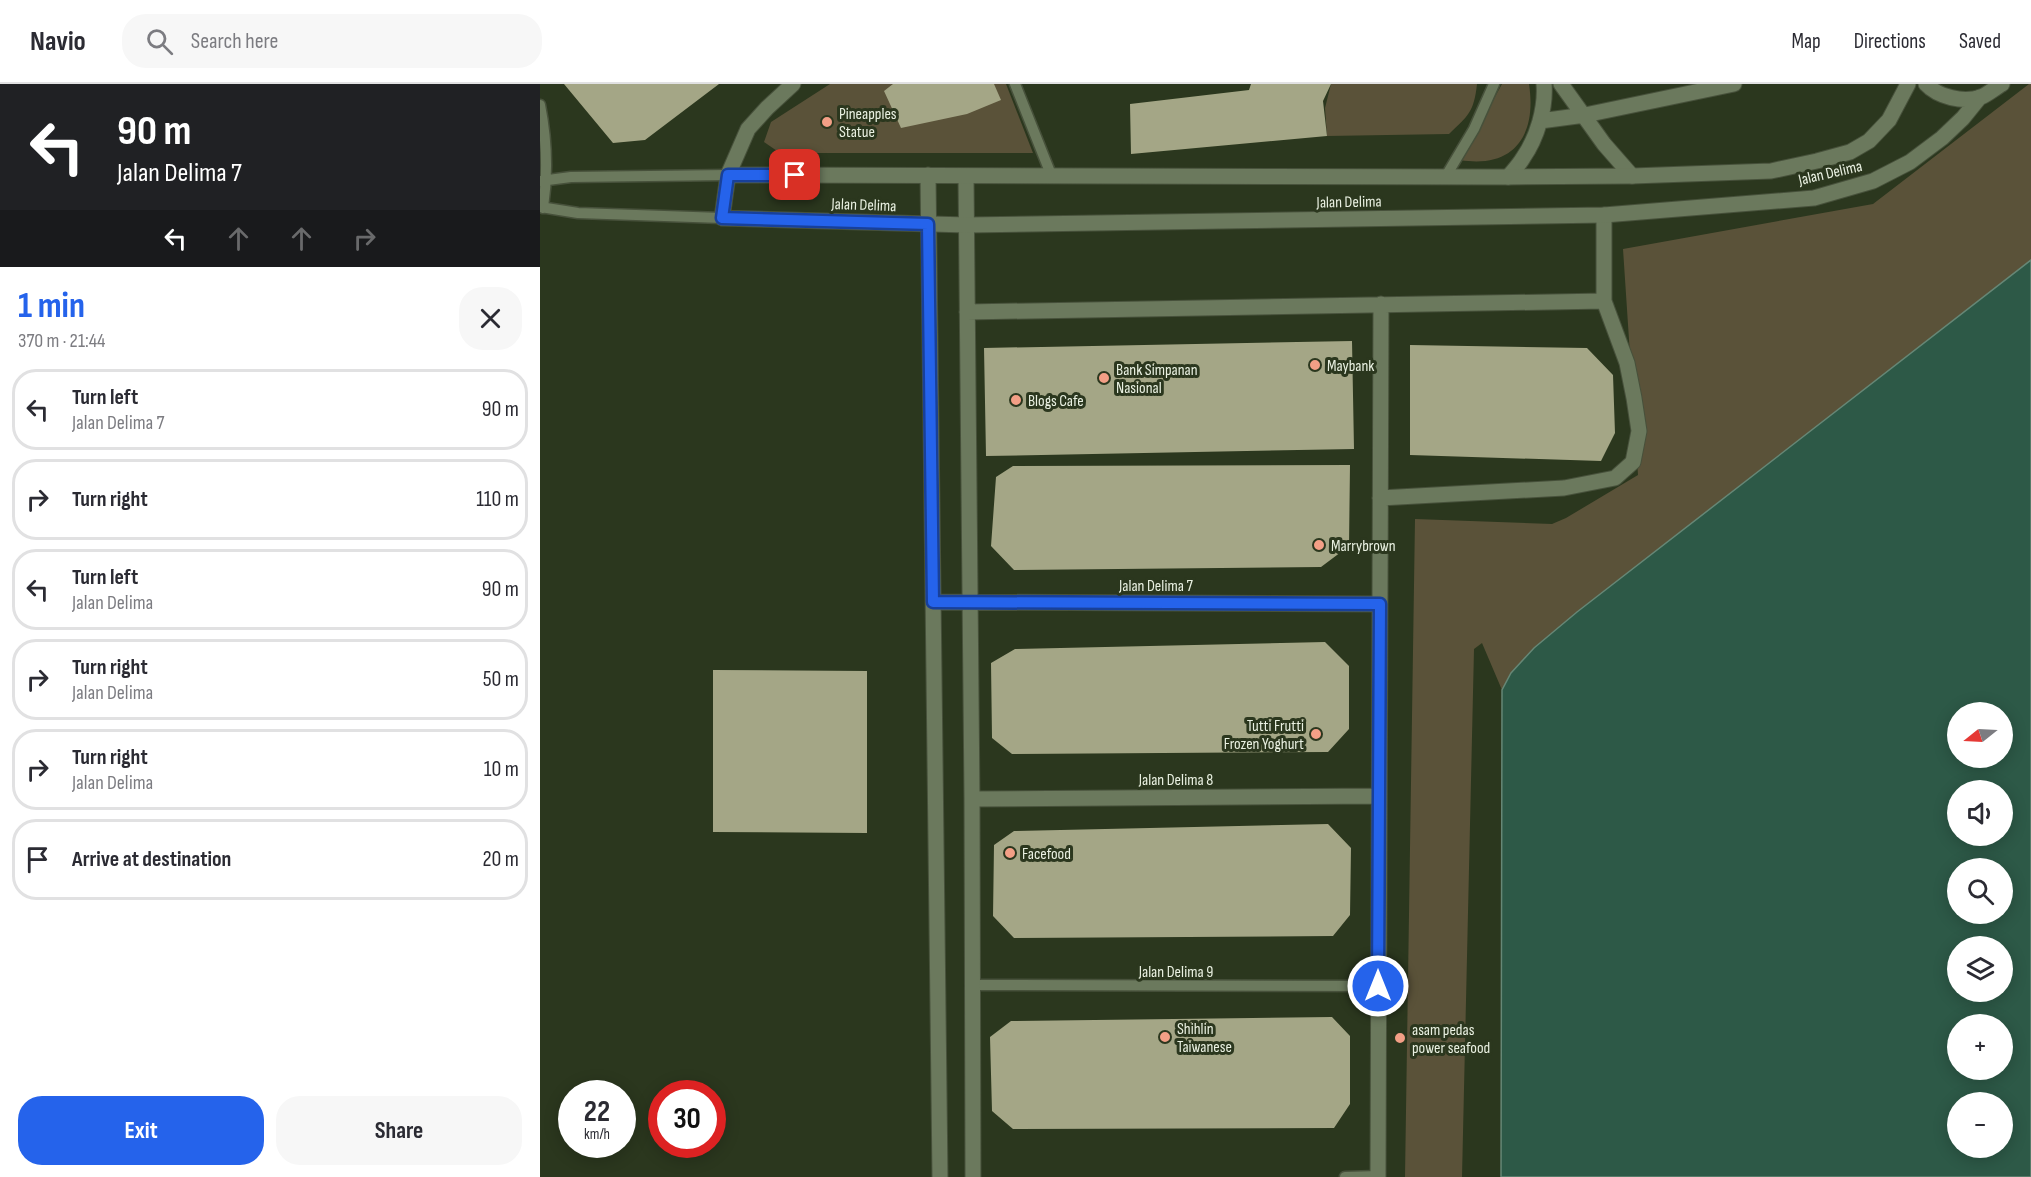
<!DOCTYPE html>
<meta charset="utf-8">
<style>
:root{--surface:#fff;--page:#f7f7f7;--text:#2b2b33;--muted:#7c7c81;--line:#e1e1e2;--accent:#2563eb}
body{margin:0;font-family:"Sofia Sans Condensed",sans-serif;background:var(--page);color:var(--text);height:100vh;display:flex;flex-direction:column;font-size:22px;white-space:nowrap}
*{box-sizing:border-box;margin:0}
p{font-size:20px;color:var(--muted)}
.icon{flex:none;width:33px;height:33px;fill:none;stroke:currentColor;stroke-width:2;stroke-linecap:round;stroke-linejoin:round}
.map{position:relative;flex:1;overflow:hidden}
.panel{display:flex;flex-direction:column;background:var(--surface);width:540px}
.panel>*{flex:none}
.guide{background:#202124;color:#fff;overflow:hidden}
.needle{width:39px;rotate:252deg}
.fabs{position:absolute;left:1407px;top:618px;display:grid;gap:12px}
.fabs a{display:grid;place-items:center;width:66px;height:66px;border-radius:50%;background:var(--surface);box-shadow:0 3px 15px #0003;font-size:30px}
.speed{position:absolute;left:18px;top:996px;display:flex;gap:12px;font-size:30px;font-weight:700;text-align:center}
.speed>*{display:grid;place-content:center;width:78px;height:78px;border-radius:50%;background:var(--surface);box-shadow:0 3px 15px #0003;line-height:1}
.speed small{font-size:15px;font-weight:400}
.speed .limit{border:9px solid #d22;background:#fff;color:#111}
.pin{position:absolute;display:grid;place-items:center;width:51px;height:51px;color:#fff;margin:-26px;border-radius:12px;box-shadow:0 3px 9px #0006}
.me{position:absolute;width:66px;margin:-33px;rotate:0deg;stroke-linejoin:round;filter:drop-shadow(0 0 4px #0008)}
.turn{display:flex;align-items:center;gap:21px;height:126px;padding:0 18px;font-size:27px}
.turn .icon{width:78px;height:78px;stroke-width:2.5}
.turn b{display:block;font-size:42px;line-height:51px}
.lanes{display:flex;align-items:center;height:57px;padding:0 18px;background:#0003;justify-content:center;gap:30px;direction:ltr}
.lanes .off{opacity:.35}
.round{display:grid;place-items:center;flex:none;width:63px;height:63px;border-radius:24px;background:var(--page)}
.summary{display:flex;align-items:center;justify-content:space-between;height:102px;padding:0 18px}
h1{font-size:36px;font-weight:700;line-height:45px;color:var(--accent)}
.cta{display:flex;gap:12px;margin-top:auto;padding:12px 18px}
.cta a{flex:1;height:69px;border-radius:24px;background:var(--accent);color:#fff;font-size:24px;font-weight:700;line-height:69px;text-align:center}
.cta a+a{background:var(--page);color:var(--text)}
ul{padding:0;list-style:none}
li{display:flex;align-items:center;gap:18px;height:81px;margin:0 12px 9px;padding:0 6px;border:3px solid var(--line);border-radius:24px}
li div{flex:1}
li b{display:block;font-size:22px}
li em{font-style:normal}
header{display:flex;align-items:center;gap:36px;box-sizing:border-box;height:84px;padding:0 30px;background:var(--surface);border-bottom:2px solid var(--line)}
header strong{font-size:28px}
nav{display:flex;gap:33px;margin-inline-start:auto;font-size:21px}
.search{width:420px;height:54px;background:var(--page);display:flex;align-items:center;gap:15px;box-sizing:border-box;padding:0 21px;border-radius:24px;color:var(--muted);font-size:22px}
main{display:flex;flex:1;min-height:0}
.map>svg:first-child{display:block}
.green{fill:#5a5239}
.water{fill:#2d5947;stroke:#668776;stroke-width:1.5;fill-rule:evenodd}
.building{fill:#a4a686}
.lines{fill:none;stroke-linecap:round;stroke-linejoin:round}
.lane-casing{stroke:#47513b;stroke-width:13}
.street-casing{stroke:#47513b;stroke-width:17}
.secondary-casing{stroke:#47513b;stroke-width:17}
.lane{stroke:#6b795d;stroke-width:10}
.street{stroke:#6b795d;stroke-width:15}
.secondary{stroke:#6b795d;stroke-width:15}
.route-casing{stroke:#184099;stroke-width:15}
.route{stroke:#2563eb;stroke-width:10}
.poi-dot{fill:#f39f86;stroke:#2b371e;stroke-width:2}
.labels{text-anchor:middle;stroke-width:6;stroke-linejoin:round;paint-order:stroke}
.poi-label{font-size:16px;fill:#eaf1e2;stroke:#2b371e;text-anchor:start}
.street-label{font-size:16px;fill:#eaf1e2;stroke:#2b371e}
</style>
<header>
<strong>Navio</strong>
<div class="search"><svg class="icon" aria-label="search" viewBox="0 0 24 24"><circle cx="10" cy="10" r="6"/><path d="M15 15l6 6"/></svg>Search here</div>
<nav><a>Map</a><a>Directions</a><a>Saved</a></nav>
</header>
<main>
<section class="panel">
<div class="guide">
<div class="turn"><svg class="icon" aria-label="left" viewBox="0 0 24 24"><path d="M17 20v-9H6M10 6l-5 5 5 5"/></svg><div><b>90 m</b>Jalan Delima 7</div></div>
<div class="lanes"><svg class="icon" aria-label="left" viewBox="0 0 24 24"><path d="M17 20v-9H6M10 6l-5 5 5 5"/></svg><svg class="icon off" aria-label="ahead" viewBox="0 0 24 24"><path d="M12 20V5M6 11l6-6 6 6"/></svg><svg class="icon off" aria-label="ahead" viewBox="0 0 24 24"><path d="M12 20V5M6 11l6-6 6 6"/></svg><svg class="icon off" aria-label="right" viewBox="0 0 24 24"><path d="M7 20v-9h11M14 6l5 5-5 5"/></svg></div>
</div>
<div class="summary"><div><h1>1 min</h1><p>370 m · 21:44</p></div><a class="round"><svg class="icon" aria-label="close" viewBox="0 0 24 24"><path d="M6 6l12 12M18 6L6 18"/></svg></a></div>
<ul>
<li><svg class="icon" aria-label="left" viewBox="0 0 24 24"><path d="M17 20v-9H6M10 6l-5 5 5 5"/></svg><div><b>Turn left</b><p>Jalan Delima 7</p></div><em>90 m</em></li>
<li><svg class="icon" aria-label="right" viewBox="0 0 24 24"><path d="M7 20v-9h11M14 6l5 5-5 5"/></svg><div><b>Turn right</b></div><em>110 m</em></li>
<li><svg class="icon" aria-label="left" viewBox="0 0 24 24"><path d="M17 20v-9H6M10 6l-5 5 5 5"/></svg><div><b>Turn left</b><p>Jalan Delima</p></div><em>90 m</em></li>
<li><svg class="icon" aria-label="right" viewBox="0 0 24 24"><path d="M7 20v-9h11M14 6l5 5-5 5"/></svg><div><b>Turn right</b><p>Jalan Delima</p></div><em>50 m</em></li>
<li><svg class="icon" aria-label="right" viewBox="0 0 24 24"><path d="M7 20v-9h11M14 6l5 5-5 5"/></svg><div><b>Turn right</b><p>Jalan Delima</p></div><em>10 m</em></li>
<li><svg class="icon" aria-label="arrive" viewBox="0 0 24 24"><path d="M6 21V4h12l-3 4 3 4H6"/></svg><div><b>Arrive at destination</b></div><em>20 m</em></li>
</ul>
<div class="cta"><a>Exit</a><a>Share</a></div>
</section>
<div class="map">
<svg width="1491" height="1093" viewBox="0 0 1491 1093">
<rect width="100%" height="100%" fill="#2b371e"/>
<path class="green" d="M290 0H466L493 69H240L224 58 231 38Z
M791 0H937C934 28 928 32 909 50L787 52 785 24Z
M962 0H989C997 51 974 85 920 76Z
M1489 0H1491V176L1037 528 994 564 971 589 962 606 942 559 934 565 922 1093H865L875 435 1012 440 1026 434 1098 391 1083 165 1333 120Z"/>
<path class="water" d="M1491 176V1093H961L962 606 971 589 994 564 1037 528ZM1418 628H1462V674H1418ZM1418 706H1462V752H1418ZM1418 784H1462V830H1418ZM1418 862H1462V908H1418ZM1418 940H1462V986H1418ZM1462 1018V1064H1418V1018Z"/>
<path class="building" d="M24 0H179L105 56 73 59Z
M353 0H454L461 16 427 30 361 44 344 7Z
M711 0H791L783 17 787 52 591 70 590 20 709 6Z
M812 257 814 365 446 372 444 264Z
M870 261 1047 264 1073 291 1075 349 1061 377 870 371Z
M810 381 809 462 781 483 474 486 451 462 456 393 473 382Z
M785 558 809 582V645L788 668 472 670 452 654 451 579 475 565Z
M173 586 327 587V749L173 748Z
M788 740 811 764 810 831 793 852 474 854 453 832 454 761 474 747Z
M792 933 810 952V1020L794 1044 473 1045 452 1027 450 953 471 937Z"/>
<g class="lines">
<g class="lane-casing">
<path id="lane" d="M475 0 512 93
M0 21C7 56 8 89 3 124
M906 92 934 45 954 0
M0 97 31 93 188 91
M0 123 38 129 182 134
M433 901 839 902
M805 1093 838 1092"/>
</g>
<g class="street-casing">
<path id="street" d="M1021 0 1064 60 1092 92
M1000 37 1045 31 1194 0
M188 91 208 45 227 24 253 0
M388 91 400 1093
M426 93 432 715 433 1093
M968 93C973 87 979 81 983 74 997 54 1006 24 1004 0
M427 228 1064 217
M840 414 1024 404 1075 394 1093 378 1099 347 1094 314 1087 279 1064 217V131
M393 518 840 520
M432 715 839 712
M838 1093 841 220"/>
</g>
<g class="secondary-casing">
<path id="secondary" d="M1368 0 1349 36 1329 57 1310 68 1277 77 1231 87 1092 92 968 93 188 91 182 134 427 141 1064 131 1274 114 1333 97 1370 78 1402 54 1423 34 1440 13
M1386 0C1398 13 1423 19 1441 13 1448 10 1455 4 1462 0"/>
</g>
<use href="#lane" class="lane"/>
<use href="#street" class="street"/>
<use href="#secondary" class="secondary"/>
</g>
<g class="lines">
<g class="route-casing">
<path id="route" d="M255 91H188L182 134 388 140 393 518 840 520 838 902"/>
</g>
<use href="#route" class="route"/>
</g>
<g class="poi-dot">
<circle cx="287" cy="38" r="6"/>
<circle cx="775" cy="281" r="6"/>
<circle cx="564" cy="294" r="6"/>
<circle cx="476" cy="316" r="6"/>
<circle cx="779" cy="461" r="6"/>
<circle cx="776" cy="650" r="6"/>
<circle cx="470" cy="769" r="6"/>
<circle cx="625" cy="953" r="6"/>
<circle cx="860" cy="954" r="6"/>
</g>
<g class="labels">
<g class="poi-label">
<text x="299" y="35">Pineapples<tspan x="299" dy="18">Statue</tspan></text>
<text x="787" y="287">Maybank</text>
<text x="576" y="291">Bank Simpanan<tspan x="576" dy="18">Nasional</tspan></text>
<text x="488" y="322">Blogs Cafe</text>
<text x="791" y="467">Marrybrown</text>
<text x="764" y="647" text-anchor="end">Tutti Frutti<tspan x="764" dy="18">Frozen Yoghurt</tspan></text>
<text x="482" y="775">Facefood</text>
<text x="637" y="950">Shihlin<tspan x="637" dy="18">Taiwanese</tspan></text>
<text x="872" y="951">asam pedas<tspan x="872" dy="18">power seafood</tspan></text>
</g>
<g class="street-label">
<text transform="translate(1290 88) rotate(-13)" y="6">Jalan Delima</text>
<text transform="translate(809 117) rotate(-1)" y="6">Jalan Delima</text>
<text transform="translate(324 120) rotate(2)" y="6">Jalan Delima</text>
<text x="616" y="507">Jalan Delima 7</text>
<text x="636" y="701">Jalan Delima 8</text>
<text x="636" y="893">Jalan Delima 9</text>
</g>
</g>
</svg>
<div class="fabs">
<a><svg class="needle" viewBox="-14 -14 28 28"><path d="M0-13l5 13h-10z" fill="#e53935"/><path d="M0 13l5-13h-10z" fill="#7c7c81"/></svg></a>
<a><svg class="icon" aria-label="sound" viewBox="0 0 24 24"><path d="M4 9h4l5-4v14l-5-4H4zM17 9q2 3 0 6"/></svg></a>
<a><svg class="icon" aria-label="search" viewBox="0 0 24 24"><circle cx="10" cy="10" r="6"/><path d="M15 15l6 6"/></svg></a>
<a><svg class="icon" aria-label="layers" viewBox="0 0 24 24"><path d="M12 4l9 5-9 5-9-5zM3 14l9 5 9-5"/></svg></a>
<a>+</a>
<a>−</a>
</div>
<div class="speed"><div>22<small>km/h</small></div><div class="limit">30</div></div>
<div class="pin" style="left:255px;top:91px;background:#d93025"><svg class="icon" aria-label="arrive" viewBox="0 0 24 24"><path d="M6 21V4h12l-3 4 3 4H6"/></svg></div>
<svg class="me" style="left:838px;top:902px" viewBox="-20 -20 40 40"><circle r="17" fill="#2563eb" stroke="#fff" stroke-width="3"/><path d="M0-11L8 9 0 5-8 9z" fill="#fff"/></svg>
</div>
</main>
